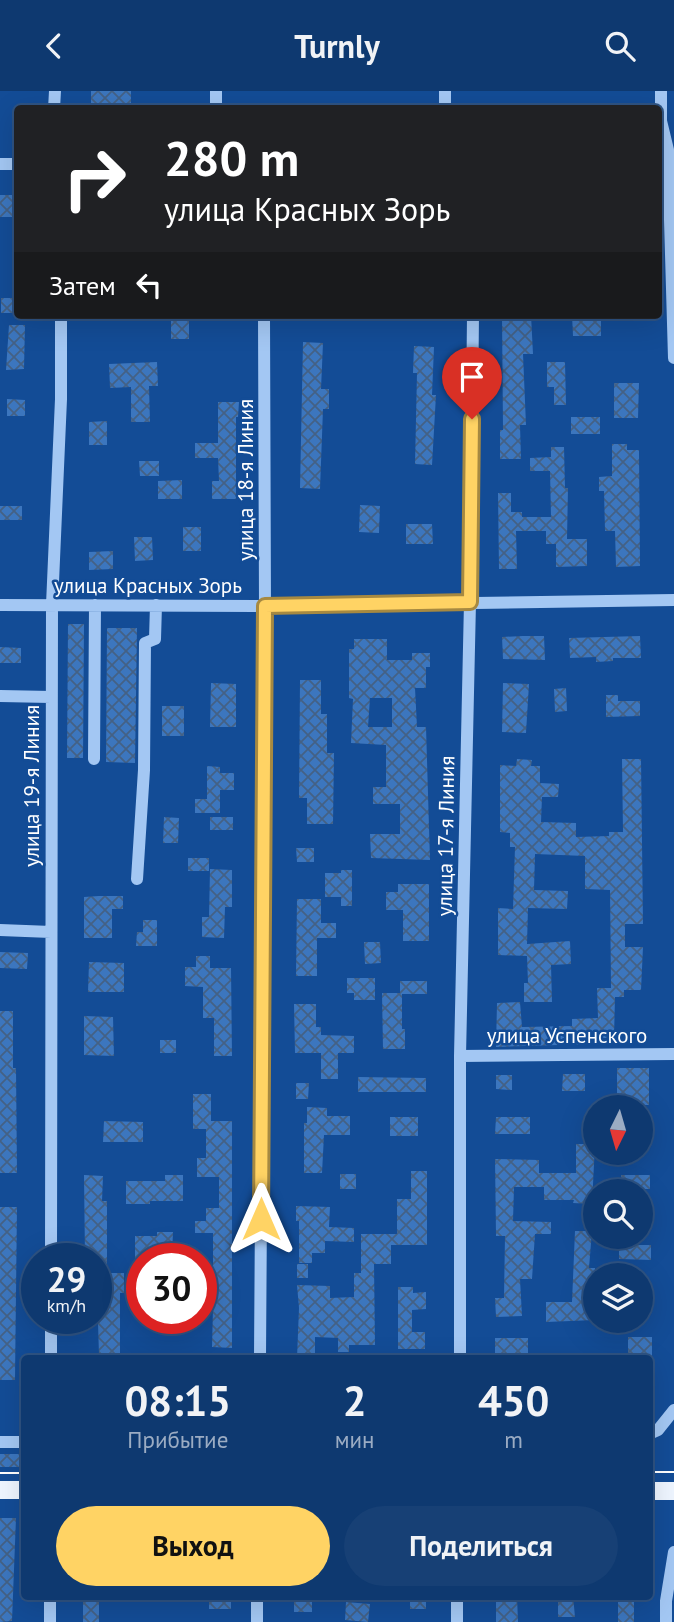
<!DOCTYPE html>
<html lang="ru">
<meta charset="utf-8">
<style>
:root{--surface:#0e3970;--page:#174075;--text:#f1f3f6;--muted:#9bacc3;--line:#2e5383;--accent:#ffd364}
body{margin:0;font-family:"PT Sans",sans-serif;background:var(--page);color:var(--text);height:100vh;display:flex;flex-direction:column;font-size:26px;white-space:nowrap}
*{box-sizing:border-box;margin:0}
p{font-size:23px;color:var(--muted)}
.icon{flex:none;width:38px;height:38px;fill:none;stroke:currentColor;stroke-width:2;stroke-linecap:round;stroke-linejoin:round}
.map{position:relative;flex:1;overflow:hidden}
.side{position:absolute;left:21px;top:1264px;width:632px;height:245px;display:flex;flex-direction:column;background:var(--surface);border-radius:7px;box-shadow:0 7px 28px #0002,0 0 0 2px var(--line)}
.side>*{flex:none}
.guide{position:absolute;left:14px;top:14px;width:648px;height:214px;border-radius:7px;box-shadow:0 7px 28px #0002,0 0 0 2px var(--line);background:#202124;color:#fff;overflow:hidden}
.needle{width:46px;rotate:185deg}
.buttons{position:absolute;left:583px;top:1004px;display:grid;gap:14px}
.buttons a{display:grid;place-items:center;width:70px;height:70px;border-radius:50%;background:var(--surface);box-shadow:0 7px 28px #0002,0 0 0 2px var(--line);font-size:35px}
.speed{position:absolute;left:21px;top:1152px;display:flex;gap:14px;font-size:35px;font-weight:700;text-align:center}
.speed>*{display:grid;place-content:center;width:91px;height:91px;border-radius:50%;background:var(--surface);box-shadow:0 7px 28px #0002,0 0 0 2px var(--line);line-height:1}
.speed small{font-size:18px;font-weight:400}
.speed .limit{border:10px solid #d22;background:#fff;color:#111}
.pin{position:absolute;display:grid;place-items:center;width:60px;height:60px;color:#fff;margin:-72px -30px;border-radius:50% 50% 50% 0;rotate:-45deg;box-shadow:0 0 7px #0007}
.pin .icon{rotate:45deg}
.me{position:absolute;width:77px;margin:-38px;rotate:0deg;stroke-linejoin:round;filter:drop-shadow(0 0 5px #0008)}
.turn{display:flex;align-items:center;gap:24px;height:147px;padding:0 35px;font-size:32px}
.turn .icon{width:91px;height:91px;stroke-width:2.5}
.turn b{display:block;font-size:49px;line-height:60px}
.then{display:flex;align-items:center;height:66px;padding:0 35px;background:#0003;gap:14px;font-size:26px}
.eta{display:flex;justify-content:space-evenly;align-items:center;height:119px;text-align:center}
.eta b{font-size:42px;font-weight:700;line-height:49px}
.cta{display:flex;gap:14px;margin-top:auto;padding:14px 35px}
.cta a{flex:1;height:80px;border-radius:42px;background:var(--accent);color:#111;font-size:28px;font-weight:700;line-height:80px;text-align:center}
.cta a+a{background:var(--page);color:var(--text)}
header{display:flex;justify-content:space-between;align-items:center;height:91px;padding:0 35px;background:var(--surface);font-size:32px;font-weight:700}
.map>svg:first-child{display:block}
.building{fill:url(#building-cross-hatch);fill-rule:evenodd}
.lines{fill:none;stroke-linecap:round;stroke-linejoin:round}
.minor{stroke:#a3c7f3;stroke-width:12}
.major{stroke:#eef5ff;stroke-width:18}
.tram{stroke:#fff;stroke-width:2}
.route-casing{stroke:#a68941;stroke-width:18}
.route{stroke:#ffd364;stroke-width:12}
.labels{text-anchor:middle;stroke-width:5;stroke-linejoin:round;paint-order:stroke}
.street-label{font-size:21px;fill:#fff;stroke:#134c96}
</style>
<header><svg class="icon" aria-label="back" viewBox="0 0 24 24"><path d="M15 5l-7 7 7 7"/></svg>Turnly<svg class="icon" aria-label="search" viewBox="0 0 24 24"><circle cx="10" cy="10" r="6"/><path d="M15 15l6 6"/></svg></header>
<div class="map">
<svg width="674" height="1531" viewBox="0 0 674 1531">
<defs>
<pattern id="building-cross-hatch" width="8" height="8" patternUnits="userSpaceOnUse" patternTransform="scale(1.75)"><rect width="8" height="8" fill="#3c76be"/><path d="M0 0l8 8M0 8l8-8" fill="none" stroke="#446185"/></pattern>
</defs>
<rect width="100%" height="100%" fill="#134c96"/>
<path class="building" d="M91 0H131V12H125V18H91Z
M0 104H18V126H0Z
M1 207H18V222H1Z
M189 224V248H171V225Z
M502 224H531L533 263H523L526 334H520L521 368H500V339H503Z
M572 224H601V245H573Z
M9 234H25L24 278 6 279Z
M303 251 323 252 321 298H329V318H323L320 398 300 397Z
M414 255 434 256 432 304H436L432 374 415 373 417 282H413Z
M157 271 158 295H149L150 331H131V296L110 297 109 273Z
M547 271H565L566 314H554V296H547Z
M614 292H639L638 327H614Z
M7 308 25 309V325H7Z
M218 311H239L238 326H236V408H212V390H219L218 367H195V352H218Z
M571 326H600V343H571Z
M107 330V354H89V331Z
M612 353H627V359H639L640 475 616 476 615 440H605L604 400H599V386L612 385Z
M551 356H564L565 397H568L567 448H587V475L556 476V453H546V440H516L517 478H499L498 402H511V421H522V426H551L550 380H530V367L551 366Z
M139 370H159V385H140Z
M182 389V408H158V390Z
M360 414 380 415 379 442 359 441Z
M0 415H22V429H0Z
M406 433H432L433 453H406Z
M183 436H201V460H183Z
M134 446H152L153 469 135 470Z
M113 460V478L89 479V461Z
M68 533H84L83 667H67Z
M107 537H137L135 672 106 671Z
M523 545H544L545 569 503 568 502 546Z
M640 545 641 567H613V570L596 571V566L570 567 569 547Z
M354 548H387V569H412V562H430V576H426V597H415L417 636H426L430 769 371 767 370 743H400V713H373V696H386V654L351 652 353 608 349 607V558H354ZM370 607H392V636H368Z
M0 556 21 557V572H0Z
M300 589H321V623H327V662H334L333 733H307V707H299Z
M211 592 236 593V636H210Z
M503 592 529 593 526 642 502 641Z
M566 597 567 620 555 621 554 598Z
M606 604H618V610H640V625L606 626Z
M162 615H184V645H162Z
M517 668 532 669 531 675H540V692L559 693 558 706H542L541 731 576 732V746L609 745V741H623L622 668H641L643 833H625V856H643L641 899H624V906H615L614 947H591V953L496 956 497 912 520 911 522 936H524L572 935V928L598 927 597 897H611L610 799 585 798V765L535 763 534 799 568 800 567 818 528 817 527 853 570 850 571 873 551 874 552 911H524V892H528L527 865 498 864V817L513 818 515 756H510V742L500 741V674L516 675Z
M207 675 220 676V682H234V699H220V722H195V708H207Z
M164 726 179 727 178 752H163Z
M210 726H233V739H210Z
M296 757H314V771H297Z
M188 767H209V780H188Z
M210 778 232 779V816H225L224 847 202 846V826H209Z
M341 779H352V815H341V806H325V782H341Z
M398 793H429V850H403V819H386V801H398Z
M99 805H123V818H112V847H84V806Z
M297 808H321V832H336V847H317V885H296Z
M143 829H157V855H136L137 841H143Z
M364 851H380L381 872 365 873Z
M0 861 28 862 27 878 0 877Z
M196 865H210V877H231L232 965H214V927H203V896L185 895V876H196Z
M89 871 124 872V901H88Z
M347 887H375V909H354V902H347Z
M400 890H427V903H402V938H405V958H383L382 902H400Z
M294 913H316V936H321V944L354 945V962H338V988H321V962H295Z
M0 920H13V977H16L17 1082H0Z
M84 925 113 926 114 965 84 964Z
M160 949H176V962H160Z
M617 977H649V1014H617Z
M563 983H585V1000H562Z
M496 984H512V999L496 998Z
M358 986 426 987V1001H358Z
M296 992H309L308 1008H296Z
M193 1003H211V1030H232V1257L212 1256 213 1217H201L204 1180H213V1142H195V1130H206V1117H219V1086H197V1067H206V1038H193Z
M307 1016 327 1017V1025H350V1044H324L322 1082H304V1032H307Z
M390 1026H418V1045H390Z
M496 1026H530V1043H495Z
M104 1030 143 1031V1051H103Z
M576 1053H595L592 1113 573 1112 574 1109H544V1096H514L513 1130 551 1131V1143H535L532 1188H520L522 1225 496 1226 495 1207H504L505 1145H496L495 1068 539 1069V1082H576Z
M411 1080H427V1154H391V1173H374L375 1254H349V1261H338V1247L315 1246V1267H297L299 1217 297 1194 330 1195V1207L354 1206V1182H361V1143H397V1108H411Z
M340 1083H356V1098H340Z
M84 1084 103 1085 102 1110H107V1182H124V1202H120V1265L99 1264 96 1167H85Z
M165 1084H183V1110H150V1113H126V1090H165Z
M621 1084H650V1098H621Z
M296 1115 330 1116 329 1136 354 1137V1151L325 1150V1162H312V1172H299V1130H296Z
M0 1116H17L15 1289H0Z
M575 1140H592L589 1177H595V1229L546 1231V1211H572Z
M157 1141H173L172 1164H151L150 1167H135V1145H157Z
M619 1154H651V1169L619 1168Z
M297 1173H308V1187H297Z
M398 1196H413V1202L426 1201V1218L412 1219V1241H425V1258H398Z
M628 1246H652V1267H628Z
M495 1247H528V1266H495Z
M0 1363H24V1376H0Z
M0 1427H16L12 1530 0 1531Z
M83 1505H99V1531H83Z
M294 1505H312V1521H294Z
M410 1505H426V1518H410Z
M496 1505H517L518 1531H496Z
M558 1505H573L575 1526H558Z
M618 1505H634V1531H618Z
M209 1507H231V1518H209Z
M346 1511 370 1513 368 1531 345 1529Z"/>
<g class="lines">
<path class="minor" d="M216 0V18
M445 0V18
M661 0V30L668 59 674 267
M54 18 55 0
M0 73H18
M0 514 265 515 674 509
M0 605 51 606
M94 668 95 514
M137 788 144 679 145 552 155 548 156 514
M0 839 51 841
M460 965 674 963
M51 1167 52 514 61 308V224
M51 1267V1227
M260 1267 265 515 264 224
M460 1267V965L470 511 473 224
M649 1343 658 1339 674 1319
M0 1351H24
M50 1531V1505
M257 1531V1505
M457 1531V1505
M666 1531V1510L674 1461"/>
<path class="major" d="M0 1399H24
M649 1400H674"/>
<path class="tram" d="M649 1381H674
M0 1382H24"/>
</g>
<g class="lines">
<g class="route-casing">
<path id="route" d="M261 1128 265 515 470 511 472 328"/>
</g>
<use href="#route" class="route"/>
</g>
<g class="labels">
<g class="street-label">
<text transform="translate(246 389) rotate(-90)" y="7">улица 18-я Линия</text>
<text x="148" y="502">улица Красных Зорь</text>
<text transform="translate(32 695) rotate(-90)" y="7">улица 19-я Линия</text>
<text transform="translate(446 745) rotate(-89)" y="7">улица 17-я Линия</text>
<text x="567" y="952">улица Успенского</text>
</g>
</g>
</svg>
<div class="buttons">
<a><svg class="needle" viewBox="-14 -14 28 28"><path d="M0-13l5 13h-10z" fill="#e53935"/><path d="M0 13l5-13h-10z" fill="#9bacc3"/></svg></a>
<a><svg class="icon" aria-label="search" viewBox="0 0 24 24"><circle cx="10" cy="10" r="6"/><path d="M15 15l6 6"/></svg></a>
<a><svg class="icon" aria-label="layers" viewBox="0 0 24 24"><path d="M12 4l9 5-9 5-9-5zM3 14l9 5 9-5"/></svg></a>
</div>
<div class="speed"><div>29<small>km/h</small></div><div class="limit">30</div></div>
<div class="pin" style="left:472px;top:328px;background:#d93025"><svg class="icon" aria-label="arrive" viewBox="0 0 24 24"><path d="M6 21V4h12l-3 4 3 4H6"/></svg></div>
<svg class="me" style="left:261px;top:1128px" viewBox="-20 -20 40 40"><path d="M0-17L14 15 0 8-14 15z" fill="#ffd364" stroke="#fff" stroke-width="4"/></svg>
<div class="guide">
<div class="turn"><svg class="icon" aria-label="right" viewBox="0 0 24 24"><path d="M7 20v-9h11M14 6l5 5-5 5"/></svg><div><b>280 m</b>улица Красных Зорь</div></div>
<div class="then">Затем<svg class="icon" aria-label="left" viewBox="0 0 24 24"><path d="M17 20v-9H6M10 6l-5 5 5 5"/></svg></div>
</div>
<section class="side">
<div class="eta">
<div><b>08:15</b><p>Прибытие</p></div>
<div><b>2</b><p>мин</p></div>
<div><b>450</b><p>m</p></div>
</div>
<div class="cta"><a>Выход</a><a>Поделиться</a></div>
</section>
</div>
